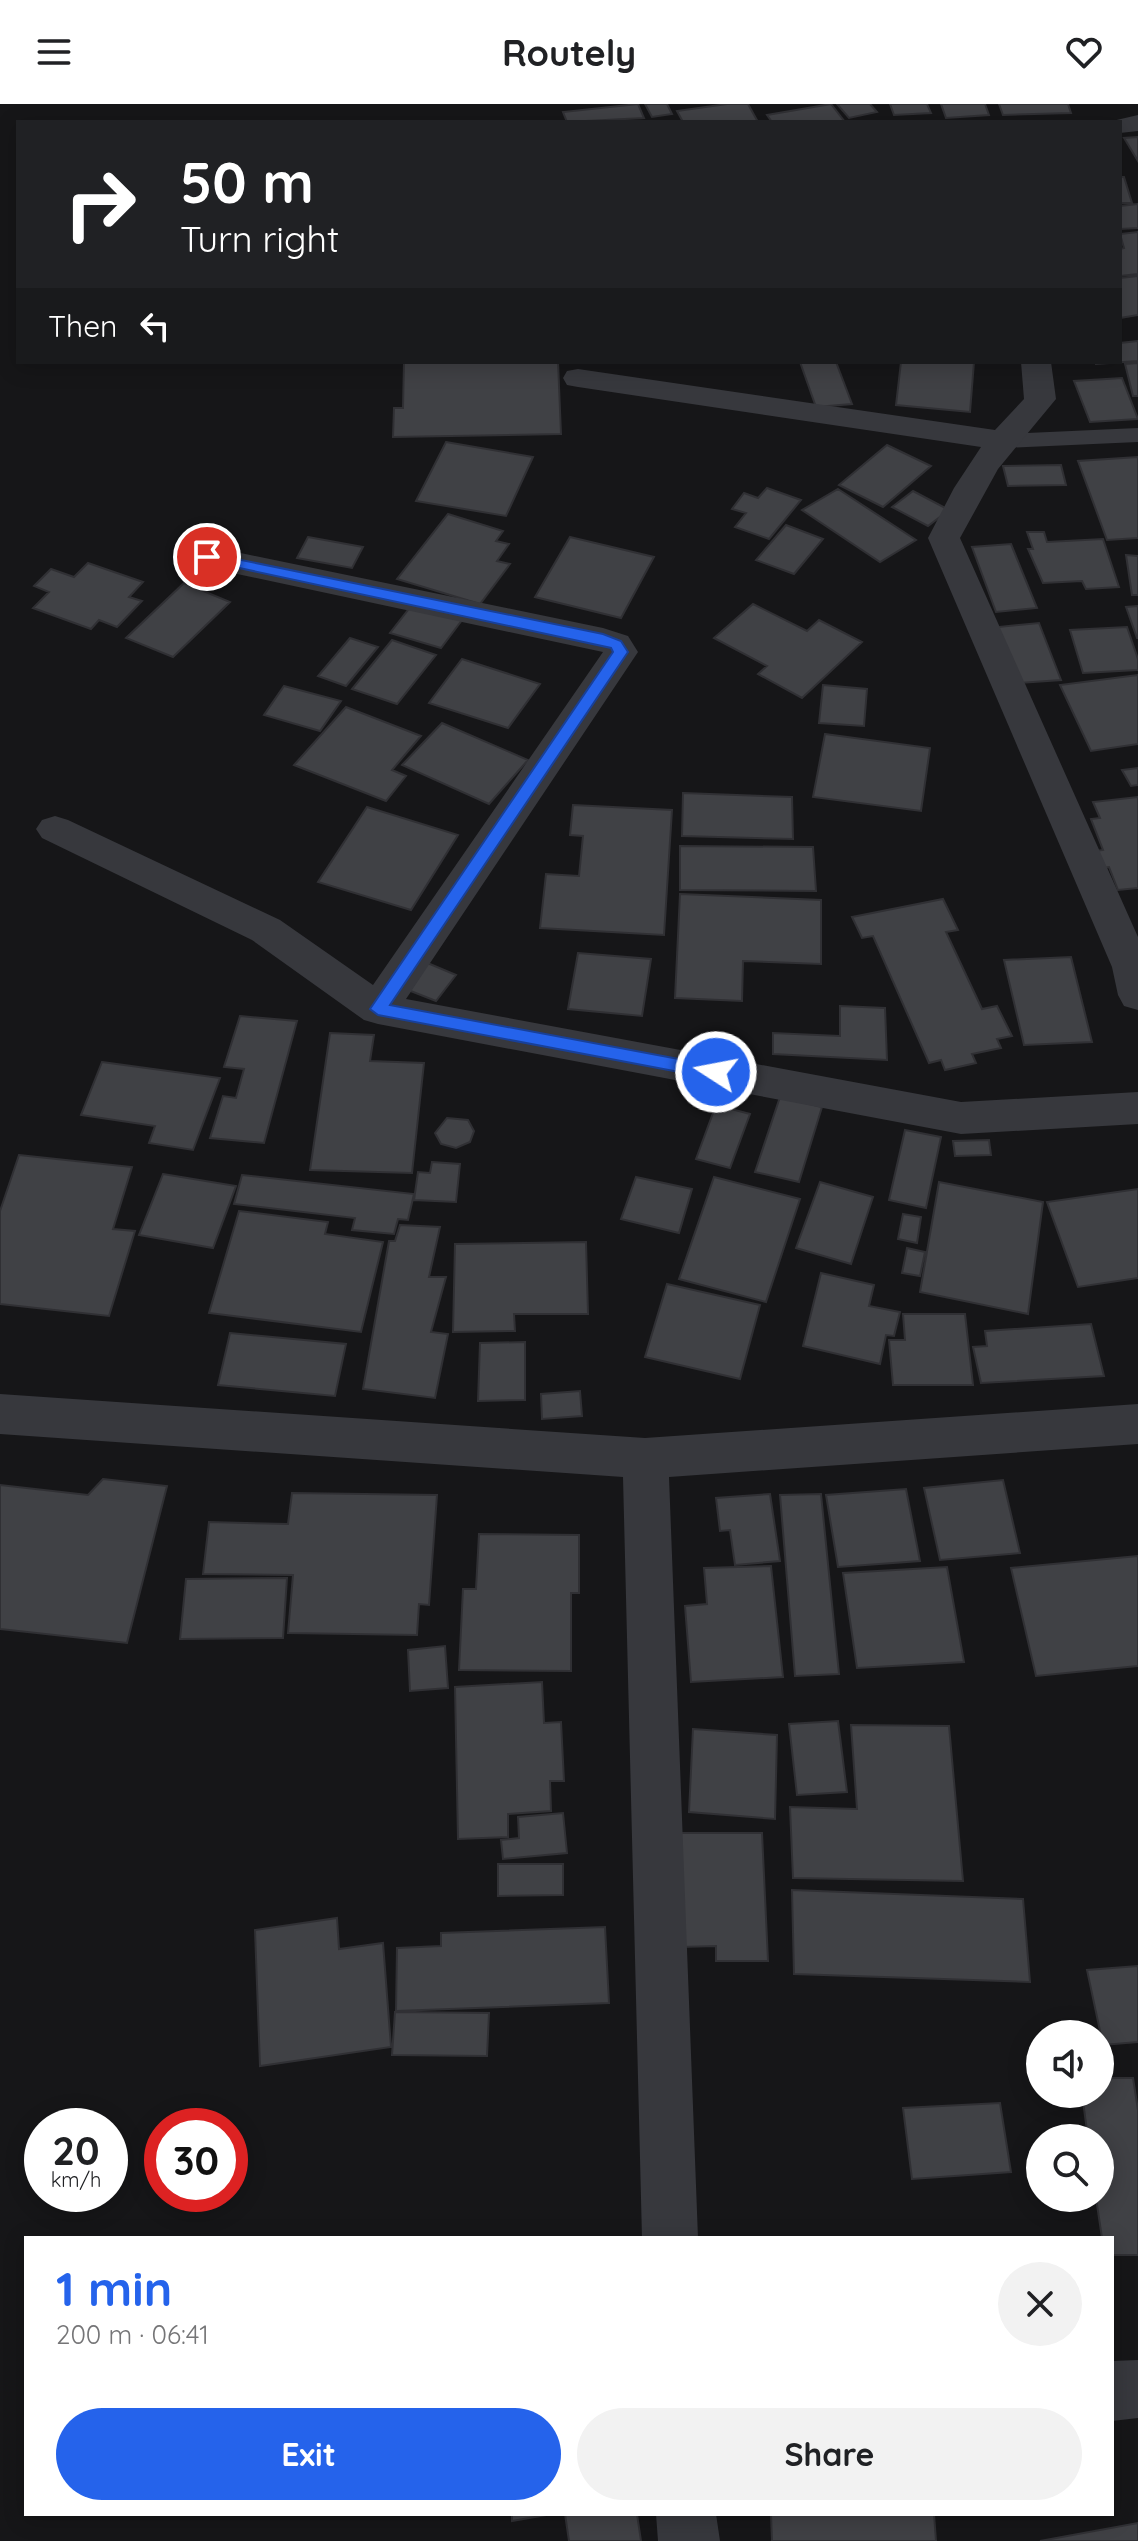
<!DOCTYPE html>
<meta charset="utf-8">
<style>
:root{--surface:#fff;--page:#f2f2f2;--text:#202124;--muted:#757577;--accent:#2563eb}
body{margin:0;font-family:Quicksand,sans-serif;background:var(--page);color:var(--text);height:100vh;display:flex;flex-direction:column;font-size:30px;white-space:nowrap}
*{box-sizing:border-box;margin:0}
p{font-size:26px;color:var(--muted)}
.icon{flex:none;width:44px;height:44px;fill:none;stroke:currentColor;stroke-width:2;stroke-linecap:round;stroke-linejoin:round}
.map{position:relative;flex:1;overflow:hidden}
.side{position:absolute;left:24px;top:2132px;width:1090px;height:280px;display:flex;flex-direction:column;background:var(--surface);border-radius:0px;box-shadow:0 4px 20px #0003}
.side>*{flex:none}
.hud{position:absolute;left:16px;top:16px;width:1106px;height:244px;border-radius:0px;box-shadow:0 4px 20px #0003;background:#202124;color:#fff;overflow:hidden}
.buttons{position:absolute;left:1026px;top:1916px;display:grid;gap:16px}
.buttons a{display:grid;place-items:center;width:88px;height:88px;border-radius:50%;background:var(--surface);box-shadow:0 4px 20px #0003;font-size:40px}
.speed{position:absolute;left:24px;top:2004px;display:flex;gap:16px;font-size:40px;font-weight:700;text-align:center}
.speed>*{display:grid;place-content:center;width:104px;height:104px;border-radius:50%;background:var(--surface);box-shadow:0 4px 20px #0003;line-height:1}
.speed small{font-size:20px;font-weight:400}
.speed .limit{border:12px solid #d22;background:#fff;color:#111}
.pin{position:absolute;display:grid;place-items:center;width:68px;height:68px;color:#fff;margin:-34px;border:4px solid #fff;border-radius:50%;box-shadow:0 2px 8px #0007}
.me{position:absolute;width:88px;margin:-44px;rotate:281deg;stroke-linejoin:round;filter:drop-shadow(0 0 6px #0008)}
.turn{display:flex;align-items:center;gap:28px;height:168px;padding:0 32px;font-size:36px}
.turn .icon{width:104px;height:104px;stroke-width:2.5}
.turn b{display:block;font-size:56px;line-height:68px}
.then{display:flex;align-items:center;height:76px;padding:0 32px;background:#0003;gap:16px;font-size:30px}
.round{display:grid;place-items:center;flex:none;width:84px;height:84px;border-radius:42px;background:var(--page)}
.summary{display:flex;align-items:center;justify-content:space-between;height:136px;padding:0 32px}
h1{font-size:48px;font-weight:800;line-height:60px;color:var(--accent)}
.cta{display:flex;gap:16px;margin-top:auto;padding:16px 32px}
.cta a{flex:1;height:92px;border-radius:48px;background:var(--accent);color:#fff;font-size:32px;font-weight:800;line-height:92px;text-align:center}
.cta a+a{background:var(--page);color:var(--text)}
header{display:flex;justify-content:space-between;align-items:center;height:104px;padding:0 32px;background:var(--surface);font-size:36px;font-weight:800}
.map>svg:first-child{display:block}
.building{fill:#404145;stroke:#303034;stroke-width:2}
.lines{fill:none;stroke-linecap:round;stroke-linejoin:round}
.lane{fill:#37383d;fill-rule:evenodd}
.street{fill:#37383d;fill-rule:evenodd}
.route{fill:#2563eb;stroke:#184099;stroke-width:2}
</style>
<header><svg class="icon" aria-label="menu" viewBox="0 0 24 24"><path d="M4 6h16M4 12h16M4 18h16"/></svg>Routely<svg class="icon" aria-label="heart" viewBox="0 0 24 24"><path d="M12 20l-8-8c-3-5 5-10 8-4 3-6 11-1 8 4z"/></svg></header>
<div class="map">
<svg width="1138" height="2437" viewBox="0 0 1138 2437">
<rect width="100%" height="100%" fill="#161618"/>
<path class="building" d="M638 0 644 14 567 18 563 8Z
M645 0H667L672 10 652 13Z
M727 0H748L758 18H683L677 7Z
M831 0 845 18H772L767 11Z
M837 0H870L877 8 849 14Z
M890 0H927L931 9 894 11Z
M941 0H985L989 11 946 14Z
M999 0H1068L1071 9 1003 11Z
M1138 33V57L1124 34Z
M1120 73H1124L1132 99H1120Z
M1138 100V124L1120 125V102Z
M1138 128V170L1120 172V145L1124 144 1120 130Z
M1138 172V211L1120 214V174Z
M1138 237V257L1095 260 1120 258V239Z
M404 258H558L561 330 393 333 394 304H403Z
M800 258H836L852 300 816 303Z
M901 258H974L970 308 896 301Z
M1138 259V292H1133L1125 260Z
M1122 274 1138 315 1090 318 1074 277Z
M446 338 533 353 506 412 416 397Z
M887 341 931 362 883 403 839 381Z
M1138 353V434L1107 436 1078 357Z
M1061 361 1066 381 1008 382 1003 362Z
M767 384 801 396 769 435 735 423 746 409 732 405 744 389 758 394Z
M838 385 916 436 880 458 802 406Z
M913 387 949 406 928 422 892 403Z
M448 410 503 427 496 437 509 440 497 457 510 460 480 500 397 475Z
M786 421 823 435 794 470 756 456Z
M1027 428H1044L1047 438 1103 435 1119 483 1086 485 1082 477 1043 479 1028 445H1033Z
M308 433 363 443 352 464 297 454Z
M570 433 654 453 621 514 535 493Z
M1011 440 1037 504 996 508 972 443Z
M1126 451 1138 452V491H1132Z
M88 459 143 478 129 493 142 497 117 523 99 516 91 525 33 504 49 488 34 482 51 465 74 473Z
M184 479 230 498 173 553 126 534Z
M753 500 807 527 819 516 862 538 802 594 758 570 767 562 714 534Z
M412 501 462 516 441 544 390 529Z
M1138 502V534H1137L1126 503Z
M1039 519 1061 576 1019 579 998 523Z
M1127 523 1138 555V566L1083 569 1070 526Z
M350 534 378 543 346 582 318 572Z
M392 536 436 551 397 600 352 585Z
M462 555 540 580 508 624 429 599Z
M1138 571V640L1091 647 1060 581Z
M823 581 867 585 864 622 819 619Z
M284 582 341 597 320 627 264 611Z
M346 603 421 632 392 666 406 672 386 697 294 661Z
M442 619 528 656 489 700 402 661Z
M825 630 930 644 921 707 813 693Z
M1138 664V681L1131 682 1122 666Z
M683 689 792 693 793 735 682 732Z
M1138 693V784L1118 786 1109 763 1102 764 1095 747 1103 746 1091 715 1100 714 1093 698Z
M573 701 672 706 664 831 540 824 546 770 579 772 583 732 570 731Z
M367 703 458 731 411 806 318 778Z
M680 742 813 743 816 787 680 786Z
M680 790 821 796V860L743 857 742 897 675 894Z
M943 795 958 826 946 828 982 905 997 902 1012 932 997 935 1001 944 972 950 976 959 945 966 941 956 929 959 873 832 862 834 852 813Z
M578 849 651 855 642 912 568 905Z
M1071 853 1092 938 1024 941 1004 856Z
M418 855 456 871 436 897 398 882Z
M840 902 885 904 887 956 773 950V929L840 932Z
M240 912 297 917 264 1039 210 1034 223 992 236 994 244 965 224 963Z
M330 929 374 931 370 957 424 959 412 1069 310 1066Z
M102 958 220 974 193 1046 149 1039 155 1022 81 1011Z
M780 993 822 1003 799 1078 755 1068Z
M716 1001 750 1010 730 1064 696 1055Z
M447 1014 468 1016 474 1027 470 1038 456 1044 441 1040 435 1029Z
M905 1026 941 1033 926 1104 889 1096Z
M989 1036 991 1051 955 1052 953 1037Z
M19 1051 132 1063 113 1125 135 1127 109 1212 0 1200V1107Z
M432 1058 460 1060 456 1098 414 1096 418 1068 430 1069Z
M163 1070 236 1082 213 1144 139 1131Z
M242 1071 414 1090 408 1116 398 1115 394 1130 352 1126 355 1114 234 1100Z
M636 1073 692 1085 679 1129 621 1115Z
M714 1073 800 1095 766 1198 679 1175Z
M820 1078 873 1093 851 1160 796 1144Z
M939 1078 1043 1098 1028 1210 920 1188Z
M1138 1085V1174L1078 1183 1047 1098Z
M239 1107 328 1118 325 1130 383 1138 361 1228 209 1209Z
M903 1110 921 1113 917 1139 898 1135Z
M400 1121 440 1123 429 1173H446L431 1228 448 1230 435 1294 363 1285 389 1137H395Z
M586 1138 588 1210H514L515 1227 453 1228 455 1140Z
M907 1144 925 1148 920 1172 902 1169Z
M821 1169 874 1181 869 1202 900 1208 894 1232 886 1231 880 1260 803 1242Z
M667 1180 760 1201 740 1275 645 1253Z
M903 1210H965L973 1281H893L889 1236H905Z
M1091 1220 1104 1272 981 1279 973 1243 987 1242 985 1227Z
M230 1229 346 1240 335 1292 218 1281Z
M525 1238V1296L478 1297 480 1239Z
M580 1287 582 1312 542 1315 541 1290Z
M103 1375 167 1382 127 1539 0 1525V1381L88 1391Z
M1003 1376 1020 1449 940 1456 924 1384Z
M906 1385 920 1457 838 1463 826 1391Z
M292 1389 437 1391 429 1501 419 1500 417 1531 288 1529 293 1471 203 1470 209 1418 288 1420Z
M770 1390 780 1457 735 1461 730 1426 720 1427 716 1394Z
M821 1390 839 1570 795 1572 780 1391Z
M479 1430 579 1431V1489H571V1567L459 1566 463 1485H476Z
M1138 1452V1562L1036 1572 1011 1464Z
M771 1462 783 1573 691 1578 685 1502 707 1500 704 1464Z
M947 1463 964 1558 857 1564 843 1469Z
M287 1474 283 1534 180 1535 186 1475Z
M445 1542 448 1584 410 1587 408 1546Z
M542 1578 544 1619 561 1618 564 1677H550L551 1707 508 1710V1733L458 1735 455 1583Z
M838 1617 847 1688 797 1691 789 1620Z
M851 1621 949 1622 963 1777 793 1774 790 1703 857 1705Z
M693 1625 777 1631 775 1715 689 1708Z
M563 1709 567 1749 503 1755 501 1736 519 1734 518 1713Z
M676 1729H762L768 1857H716V1842L680 1843Z
M498 1760H563V1791L498 1792Z
M792 1786 1023 1795 1030 1878 794 1870Z
M337 1814 339 1845 383 1839 391 1943 260 1962 255 1826Z
M605 1823 609 1899 396 1907 397 1844 441 1842V1829Z
M1138 1862V1938L1103 1941 1087 1866Z
M395 1908 489 1909 487 1952 392 1951Z
M1100 1974H1133L1138 2006V2151H1112V2134H1102L1096 2094H1100V2034H1088L1082 1990H1100Z
M1000 1999 1011 2068 912 2075 903 2004Z
M512 2410H552L512 2417Z
M565 2410H637L641 2437H569Z
M771 2410H934L936 2437H772Z
M1138 2419V2437H1040Z"/>
<g class="lines">
<path class="lane" d="M1138 324V338L1003 344 992 337 1003 330Z"/>
<path class="street" d="M1138 11V27L1120 29V18H1108Z
M1021 258H1051L1056 295 998 365 960 434 1138 833V906L1124 902 1118 891 1112 863 928 434 954 384 981 343 578 283 567 281 563 274 567 267 578 265 995 326 1024 295Z
M207 442 603 524 628 532 638 548 406 895 961 998 1138 988V1020L961 1030 378 920 364 916 252 836 42 734 36 725 42 716 55 712 68 716 280 816 373 881 603 548 195 461 190 453 195 445Z
M0 1290 645 1334 1138 1300V1340L669 1373 698 2134H642L623 1373 0 1330Z
M1138 2256V2314L1112 2317V2257Z
M656 2410H716L720 2437H658Z"/>
</g>
<path class="route" d="M207 449 603 530 621 537 628 548 626 551 390 901 716 962 722 964 724 968 722 973 716 975 378 911 370 905 613 548 611 544 202 456V450Z"/>
</svg>
<div class="buttons">
<a><svg class="icon" aria-label="sound" viewBox="0 0 24 24"><path d="M4 9h4l5-4v14l-5-4H4zM17 9q2 3 0 6"/></svg></a>
<a><svg class="icon" aria-label="search" viewBox="0 0 24 24"><circle cx="10" cy="10" r="6"/><path d="M15 15l6 6"/></svg></a>
</div>
<div class="speed"><div>20<small>km/h</small></div><div class="limit">30</div></div>
<div class="pin" style="left:207px;top:453px;background:#d93025"><svg class="icon" aria-label="arrive" viewBox="0 0 24 24"><path d="M6 21V4h12l-3 4 3 4H6"/></svg></div>
<svg class="me" style="left:716px;top:968px" viewBox="-20 -20 40 40"><circle r="17" fill="#2563eb" stroke="#fff" stroke-width="3"/><path d="M0-11L8 9 0 5-8 9z" fill="#fff"/></svg>
<div class="hud">
<div class="turn"><svg class="icon" aria-label="right" viewBox="0 0 24 24"><path d="M7 20v-9h11M14 6l5 5-5 5"/></svg><div><b>50 m</b>Turn right</div></div>
<div class="then">Then<svg class="icon" aria-label="left" viewBox="0 0 24 24"><path d="M17 20v-9H6M10 6l-5 5 5 5"/></svg></div>
</div>
<section class="side">
<div class="summary"><div><h1>1 min</h1><p>200 m · 06:41</p></div><a class="round"><svg class="icon" aria-label="close" viewBox="0 0 24 24"><path d="M6 6l12 12M18 6L6 18"/></svg></a></div>
<div class="cta"><a>Exit</a><a>Share</a></div>
</section>
</div>
